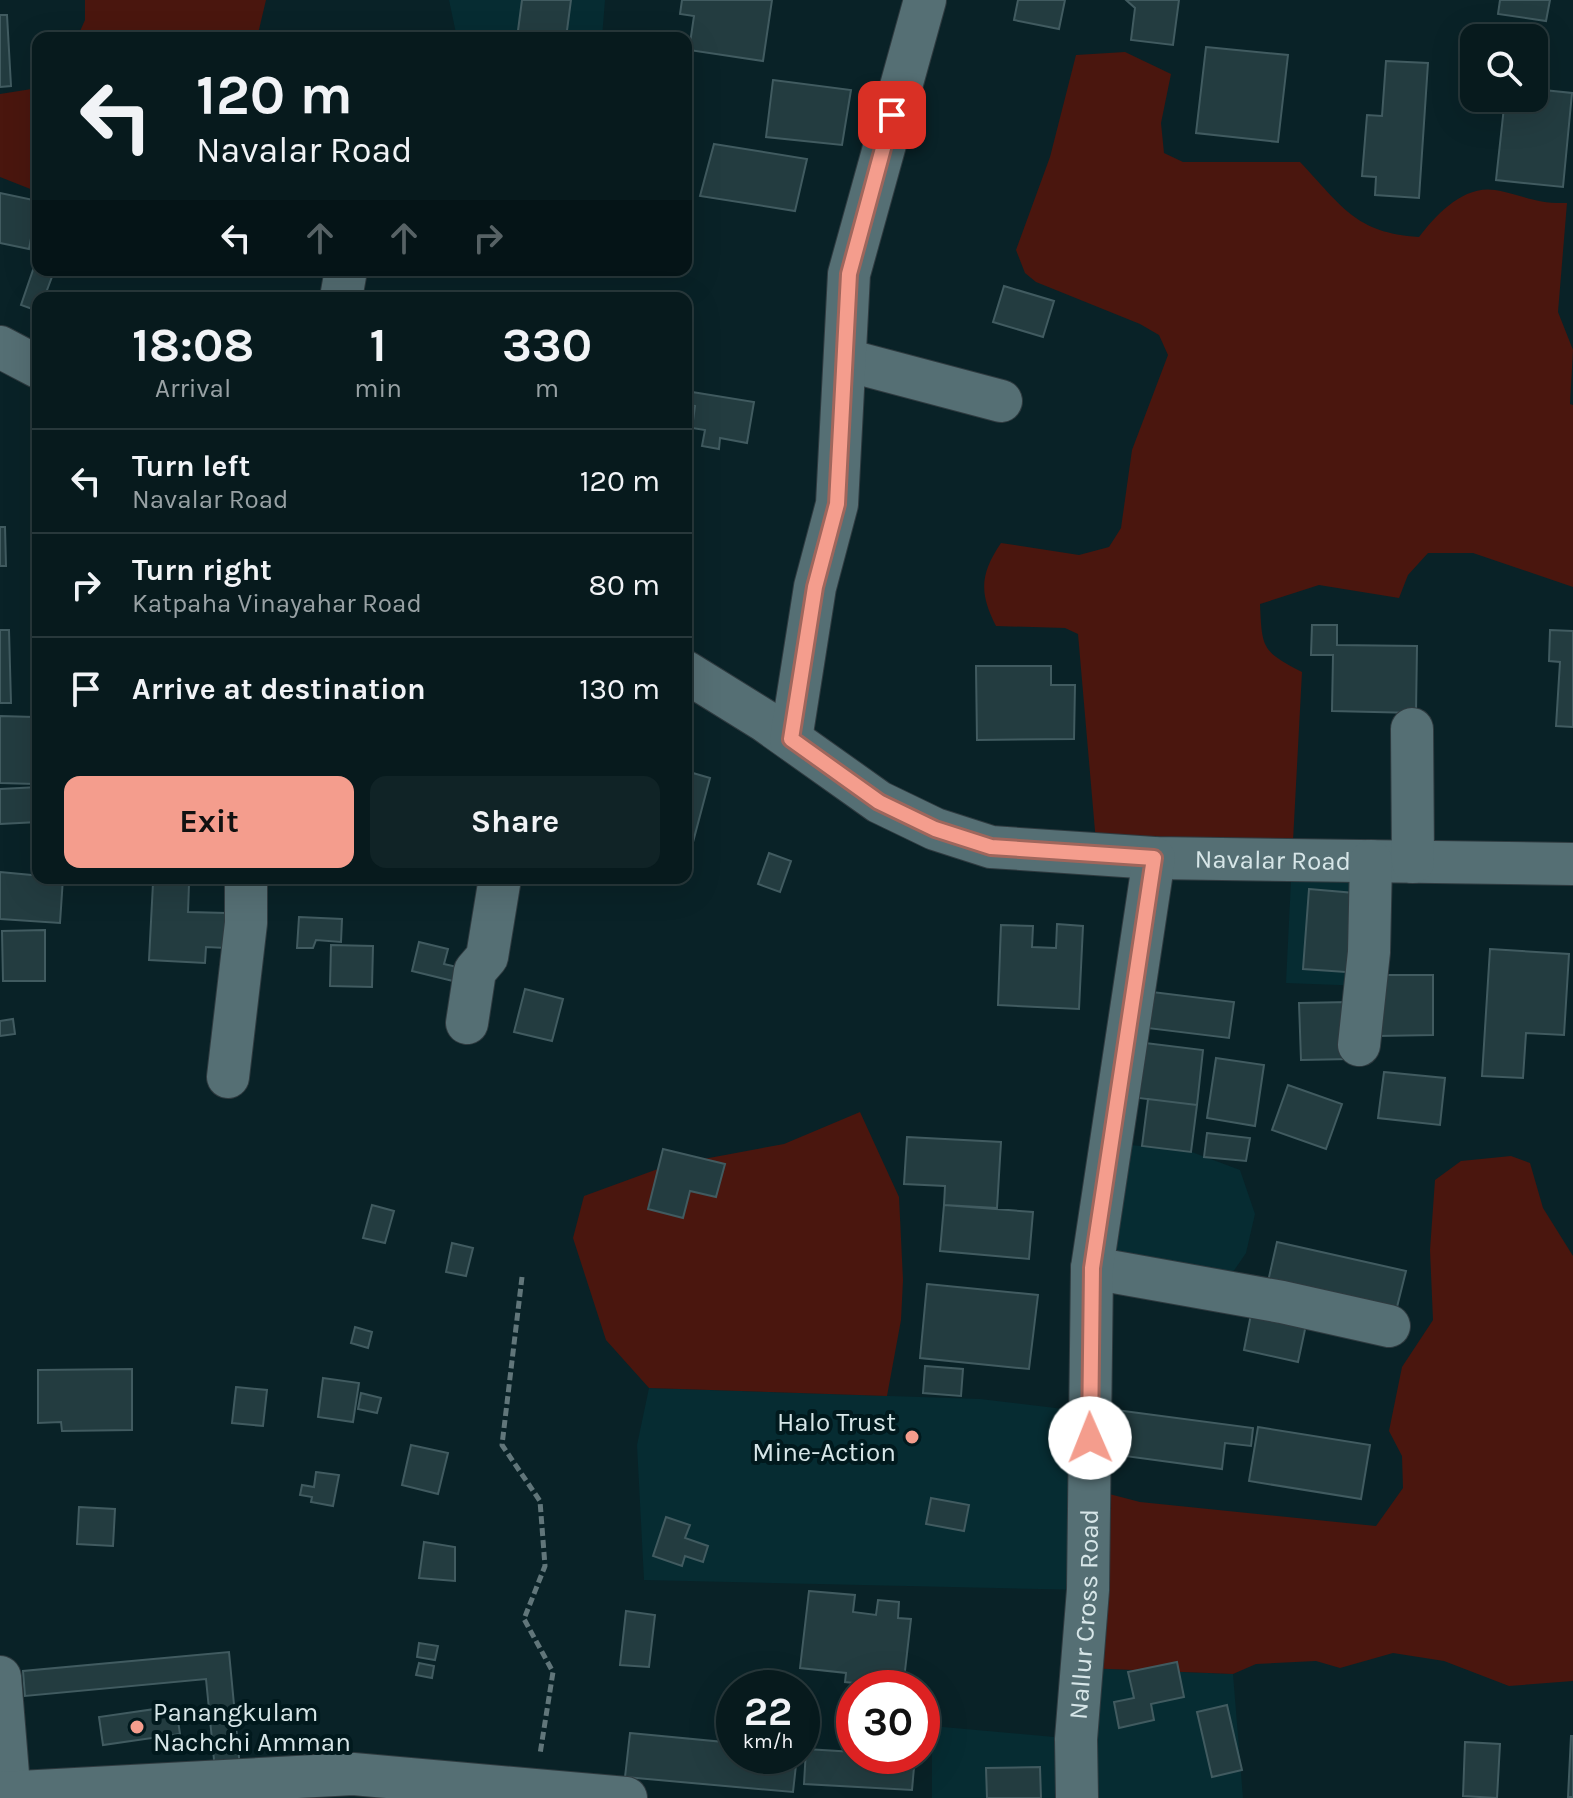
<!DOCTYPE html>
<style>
:root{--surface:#071a1d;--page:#102326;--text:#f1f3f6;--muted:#98a1a4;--line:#28383b;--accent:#f49d8d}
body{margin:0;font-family:Karla,sans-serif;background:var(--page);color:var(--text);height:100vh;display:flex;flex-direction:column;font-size:30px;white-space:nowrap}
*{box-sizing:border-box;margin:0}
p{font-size:26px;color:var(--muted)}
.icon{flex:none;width:44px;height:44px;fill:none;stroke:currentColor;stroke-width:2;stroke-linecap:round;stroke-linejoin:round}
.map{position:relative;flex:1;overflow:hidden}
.side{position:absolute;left:32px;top:292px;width:660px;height:592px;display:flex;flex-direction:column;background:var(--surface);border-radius:16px;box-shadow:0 8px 32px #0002,0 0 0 2px var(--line)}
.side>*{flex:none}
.hud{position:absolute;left:32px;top:32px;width:660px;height:244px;border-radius:16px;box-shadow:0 8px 32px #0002,0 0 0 2px var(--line);background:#071a1d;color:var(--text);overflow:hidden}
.buttons{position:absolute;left:1460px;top:24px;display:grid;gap:16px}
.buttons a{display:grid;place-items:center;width:88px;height:88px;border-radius:16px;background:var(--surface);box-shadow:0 8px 32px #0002,0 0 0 2px var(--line);font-size:40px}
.speed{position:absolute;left:716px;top:1670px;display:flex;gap:16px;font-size:40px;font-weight:700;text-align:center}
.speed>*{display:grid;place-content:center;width:104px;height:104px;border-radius:50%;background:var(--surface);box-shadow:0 8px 32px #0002,0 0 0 2px var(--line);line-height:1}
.speed small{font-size:20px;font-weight:400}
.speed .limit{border:12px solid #d22;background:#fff;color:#111}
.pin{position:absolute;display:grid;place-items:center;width:68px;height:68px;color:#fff;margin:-34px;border-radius:16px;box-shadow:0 4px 12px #0006}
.me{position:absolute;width:88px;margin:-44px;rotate:359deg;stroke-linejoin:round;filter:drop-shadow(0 0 6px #0008)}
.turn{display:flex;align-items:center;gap:28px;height:168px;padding:0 32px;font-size:36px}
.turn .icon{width:104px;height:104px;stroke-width:2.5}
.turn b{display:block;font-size:56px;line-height:68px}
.lanes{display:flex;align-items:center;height:76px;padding:0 32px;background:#0003;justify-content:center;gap:40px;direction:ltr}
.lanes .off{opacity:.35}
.eta{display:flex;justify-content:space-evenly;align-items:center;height:136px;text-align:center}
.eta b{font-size:48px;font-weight:700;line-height:56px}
.action{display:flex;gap:16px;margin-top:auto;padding:16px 32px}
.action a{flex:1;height:92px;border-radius:16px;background:var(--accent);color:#111;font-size:32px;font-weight:700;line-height:92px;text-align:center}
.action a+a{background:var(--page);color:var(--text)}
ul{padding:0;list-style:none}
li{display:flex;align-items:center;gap:24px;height:104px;padding:0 32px;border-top:2px solid var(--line)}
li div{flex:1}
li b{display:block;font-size:30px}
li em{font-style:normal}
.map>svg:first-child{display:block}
.built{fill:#062c32}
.green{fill:#4a160e}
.building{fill:#233c40;stroke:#415b60;stroke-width:2}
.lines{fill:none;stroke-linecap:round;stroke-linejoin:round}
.minor-casing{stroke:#2f3b40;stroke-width:44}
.path{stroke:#61767a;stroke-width:5;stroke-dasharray:8 4;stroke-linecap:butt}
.minor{stroke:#556f74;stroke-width:42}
.route-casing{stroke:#9f665c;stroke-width:20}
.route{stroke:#f49d8d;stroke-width:14}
.poi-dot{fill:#f49d8d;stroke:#01191d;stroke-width:3}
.labels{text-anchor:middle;stroke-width:8;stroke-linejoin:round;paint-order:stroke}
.street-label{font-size:26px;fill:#d7e6e8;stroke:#01191d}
.poi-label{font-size:26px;fill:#d7e6e8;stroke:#01191d;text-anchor:end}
</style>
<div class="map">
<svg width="1573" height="1798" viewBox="0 0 1573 1798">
<rect width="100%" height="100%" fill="#092227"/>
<path class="built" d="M449 0H605L602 38H457Z
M1292 860 1371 861 1365 986 1286 983Z
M1111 1143 1189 1151 1240 1170 1255 1214 1246 1253 1220 1291 1092 1268Z
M649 1388 980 1399 1089 1412 1088 1590 644 1580 637 1445Z
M1084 1668 1233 1674 1243 1798H932V1726L1076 1739Z"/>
<path class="green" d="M85 0H266L257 38H77L85 20Z
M1125 52 1171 74 1161 123 1164 153 1183 162H1300C1342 206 1355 233 1419 237 1436 215 1463 185 1495 190 1523 195 1536 204 1567 203L1558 312 1573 350 1570 404 1573 405V587L1473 553H1428L1408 575 1399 598 1319 585 1260 604C1262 649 1262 651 1302 672L1292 860 1097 854 1078 634 1065 628 996 626C979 593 980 574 1001 543L1079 555 1109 547 1121 528 1132 450 1168 355 1159 335 1140 324 1036 282 1025 273 1016 250 1050 157 1076 55Z
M38 88V192L0 177V94Z
M860 1112 899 1197 903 1280 901 1320 887 1396 649 1388 606 1340 573 1238 584 1196 666 1166 784 1144Z
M1511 1156 1530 1163 1543 1208 1573 1256V1681L1509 1686 1444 1661 1393 1653 1340 1668 1316 1661 1256 1664 1233 1674 1084 1668 1090 1489 1140 1502 1376 1526 1403 1488 1402 1456 1389 1431 1402 1367 1433 1320 1430 1250 1435 1180 1461 1161Z"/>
<path class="building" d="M522 0H571L566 38H517Z
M682 0H772L763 61 689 50 694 16 680 14Z
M1018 0H1065L1059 29 1014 20Z
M1126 0H1179L1173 45 1131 40 1135 8Z
M1500 0H1550L1546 21 1498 14Z
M0 15H7L11 86 0 87Z
M1206 47 1288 55 1278 142 1196 133Z
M1386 61 1428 63 1419 198 1375 195 1376 177 1362 176 1367 115 1382 116Z
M773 80 851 90 842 145 766 137Z
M1534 89 1572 93 1563 187 1496 180 1505 98H1534Z
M714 144 807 159 795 211 700 196Z
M0 193 38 201 29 249 0 243Z
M34 267 53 274 44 298H38V311L21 305Z
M1004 286 1054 301 1043 337 993 322Z
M686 391 754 402 747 443 720 438 719 449 702 446 705 430 692 428 695 406 686 404Z
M0 527H5L6 566H0Z
M1312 625H1337V645L1417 646 1416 713 1332 711 1333 655H1311Z
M0 630H9L11 703H0Z
M1550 630 1573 631V727L1556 726 1560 662 1549 661Z
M976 666H1051V685H1075L1074 739 977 740Z
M0 716 34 717V729H38L35 784 0 783Z
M686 771 710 778 688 861 686 860Z
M38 787V822L0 824V789Z
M769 853 791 861 780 892 758 884Z
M0 872 63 878 60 923 0 919Z
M153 883 189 884 188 912 227 913 226 948 206 947 205 963 149 960Z
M1309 889 1366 894 1360 973 1303 969Z
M299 917 342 919 341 942 316 940 313 948H297Z
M1057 924 1083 926 1079 1009 998 1005 1001 925 1033 926 1032 947 1056 948Z
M45 930V981H3L2 931Z
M419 942 448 949 444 964 457 967 453 981 412 971Z
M331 945 373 946 372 987 330 986Z
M1490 949 1569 954 1564 1035 1526 1033 1523 1078 1482 1076Z
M1377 975H1433V1035L1377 1036Z
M525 989 563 999 552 1041 514 1032Z
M1144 991 1234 1002 1229 1038 1139 1027Z
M1349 1002 1351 1059 1301 1060 1299 1003Z
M13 1019 15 1034 0 1036V1021Z
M1137 1042 1203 1050 1197 1105 1130 1097Z
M1216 1058 1264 1065 1255 1126 1207 1118Z
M1384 1072 1445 1078 1440 1125 1378 1118Z
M1288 1085 1342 1104 1326 1149 1272 1130Z
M1148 1099 1197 1105 1191 1152 1142 1146Z
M1207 1133 1250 1138 1246 1161 1204 1157Z
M907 1137 1001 1142 997 1208 944 1205 945 1186 904 1184Z
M663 1149 725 1164 716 1197 690 1191 683 1218 648 1209Z
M372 1205 394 1211 385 1243 363 1238Z
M944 1205 1033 1212 1029 1259 940 1251Z
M1277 1242 1406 1271 1395 1315 1267 1286Z
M452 1243 473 1248 466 1276 446 1272Z
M927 1284 1038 1295 1029 1369 920 1358Z
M1252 1309 1307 1320 1298 1362 1244 1350Z
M355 1327 372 1332 368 1348 351 1343Z
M925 1366 963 1369 961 1396 923 1393Z
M132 1369V1430L62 1431 61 1422 38 1423V1370Z
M323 1378 359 1383 353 1422 318 1417Z
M236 1387 267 1390 263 1426 232 1423Z
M361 1393 381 1398 377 1413 358 1409Z
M1116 1410 1253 1428 1251 1446 1225 1443 1222 1469 1110 1454Z
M1258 1427 1370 1445 1361 1499 1249 1481Z
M411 1445 448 1453 438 1494 402 1485Z
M316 1472 339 1475 333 1506 311 1502 312 1497 300 1495 302 1485 314 1487Z
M931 1498 969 1505 964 1531 926 1524Z
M79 1507 115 1509 113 1546 77 1544Z
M666 1517 690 1525 685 1538 708 1546 703 1562 685 1556 682 1566 653 1556Z
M424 1542 455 1547V1581L419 1578Z
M809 1591 855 1595 853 1612 876 1615 878 1600 899 1602 898 1618 911 1619 903 1688 845 1682 846 1673 800 1668Z
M626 1611 655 1615 649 1667 620 1665Z
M419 1643 438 1646 435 1660 417 1657Z
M229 1652 240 1768 215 1770 206 1679 25 1696 23 1671Z
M1177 1662 1184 1697 1151 1704 1154 1720 1119 1728 1114 1702 1134 1698 1128 1672Z
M419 1663 434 1666 432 1678 416 1675Z
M1227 1705 1242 1770 1212 1777 1197 1712Z
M155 1709 156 1717 177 1714 180 1734 103 1745 99 1717Z
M630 1733 734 1743V1756H797L793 1792 625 1777Z
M1571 1736H1573V1797H1568Z
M1465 1742 1500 1744 1497 1798 1463 1796Z
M806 1749 854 1752V1756H915L912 1790 804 1784Z
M1040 1767 1041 1798H987L986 1768Z"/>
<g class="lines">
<g class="minor-casing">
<g id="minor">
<path d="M341 298 346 270"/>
<path d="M0 347 38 367"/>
<path d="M846 360 1001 401"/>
<path id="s1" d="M686 672 765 721 879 802 935 829 991 847 1154 858 1573 864"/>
<path d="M1412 729 1413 862"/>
<path d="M791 739 815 587 837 504 849 274 925 0"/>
<path d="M467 1023 475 971 487 957 500 878"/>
<path d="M1359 1045 1369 952 1371 861"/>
<path d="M228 1077 246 923V878"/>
<path d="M1092 1268 1282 1302 1389 1326"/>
<path d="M0 1677 10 1798"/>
<path d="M0 1793 353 1774 626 1798"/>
<path id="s2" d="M1077 1798 1076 1739 1088 1590 1092 1268 1154 858"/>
</g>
</g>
<path class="path" d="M522 1277 502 1445 540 1501 545 1566 524 1619 553 1672 540 1754"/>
<use href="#minor" class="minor"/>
</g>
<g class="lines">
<g class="route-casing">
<path id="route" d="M892 115 849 274 837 504 815 587 791 739 879 802 935 829 991 847 1154 858 1092 1268 1090 1438"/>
</g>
<use href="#route" class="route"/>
</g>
<g class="poi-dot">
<circle cx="912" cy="1437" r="8"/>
<circle cx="137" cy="1727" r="8"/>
</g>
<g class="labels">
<g class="street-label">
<text dy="9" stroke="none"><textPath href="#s1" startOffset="636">Navalar Road</textPath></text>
<text dy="9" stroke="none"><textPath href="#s2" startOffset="184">Nallur Cross Road</textPath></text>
</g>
<g class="poi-label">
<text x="896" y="1431">Halo Trust<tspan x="896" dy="30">Mine-Action</tspan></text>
<text x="153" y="1721" text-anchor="start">Panangkulam<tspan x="153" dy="30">Nachchi Amman</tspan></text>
</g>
</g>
</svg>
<div class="buttons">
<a><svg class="icon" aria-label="search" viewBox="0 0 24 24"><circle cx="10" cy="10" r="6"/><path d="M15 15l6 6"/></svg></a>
</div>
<div class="speed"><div>22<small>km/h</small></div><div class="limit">30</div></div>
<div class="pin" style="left:892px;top:115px;background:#d93025"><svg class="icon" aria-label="arrive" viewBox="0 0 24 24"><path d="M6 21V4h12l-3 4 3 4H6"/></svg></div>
<svg class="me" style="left:1090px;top:1438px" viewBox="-20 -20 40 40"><circle r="19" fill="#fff"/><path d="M0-13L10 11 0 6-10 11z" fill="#f49d8d"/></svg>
<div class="hud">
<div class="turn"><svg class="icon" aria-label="left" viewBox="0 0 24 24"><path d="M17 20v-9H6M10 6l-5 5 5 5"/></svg><div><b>120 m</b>Navalar Road</div></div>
<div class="lanes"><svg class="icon" aria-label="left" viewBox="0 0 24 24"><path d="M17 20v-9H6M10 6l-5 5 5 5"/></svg><svg class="icon off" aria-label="ahead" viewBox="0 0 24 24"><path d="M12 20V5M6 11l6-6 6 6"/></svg><svg class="icon off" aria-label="ahead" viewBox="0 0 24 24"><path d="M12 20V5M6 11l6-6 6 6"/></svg><svg class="icon off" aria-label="right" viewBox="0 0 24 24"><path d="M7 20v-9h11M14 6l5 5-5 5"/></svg></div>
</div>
<section class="side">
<div class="eta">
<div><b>18:08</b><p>Arrival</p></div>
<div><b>1</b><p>min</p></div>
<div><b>330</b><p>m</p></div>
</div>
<ul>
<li><svg class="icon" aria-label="left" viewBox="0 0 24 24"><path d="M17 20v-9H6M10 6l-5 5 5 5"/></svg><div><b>Turn left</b><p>Navalar Road</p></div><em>120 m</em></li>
<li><svg class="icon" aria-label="right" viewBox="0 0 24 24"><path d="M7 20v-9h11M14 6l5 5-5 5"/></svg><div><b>Turn right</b><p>Katpaha Vinayahar Road</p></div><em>80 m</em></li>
<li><svg class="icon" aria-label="arrive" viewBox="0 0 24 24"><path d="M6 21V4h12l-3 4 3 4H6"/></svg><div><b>Arrive at destination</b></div><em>130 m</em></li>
</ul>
<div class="action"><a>Exit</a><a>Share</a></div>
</section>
</div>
